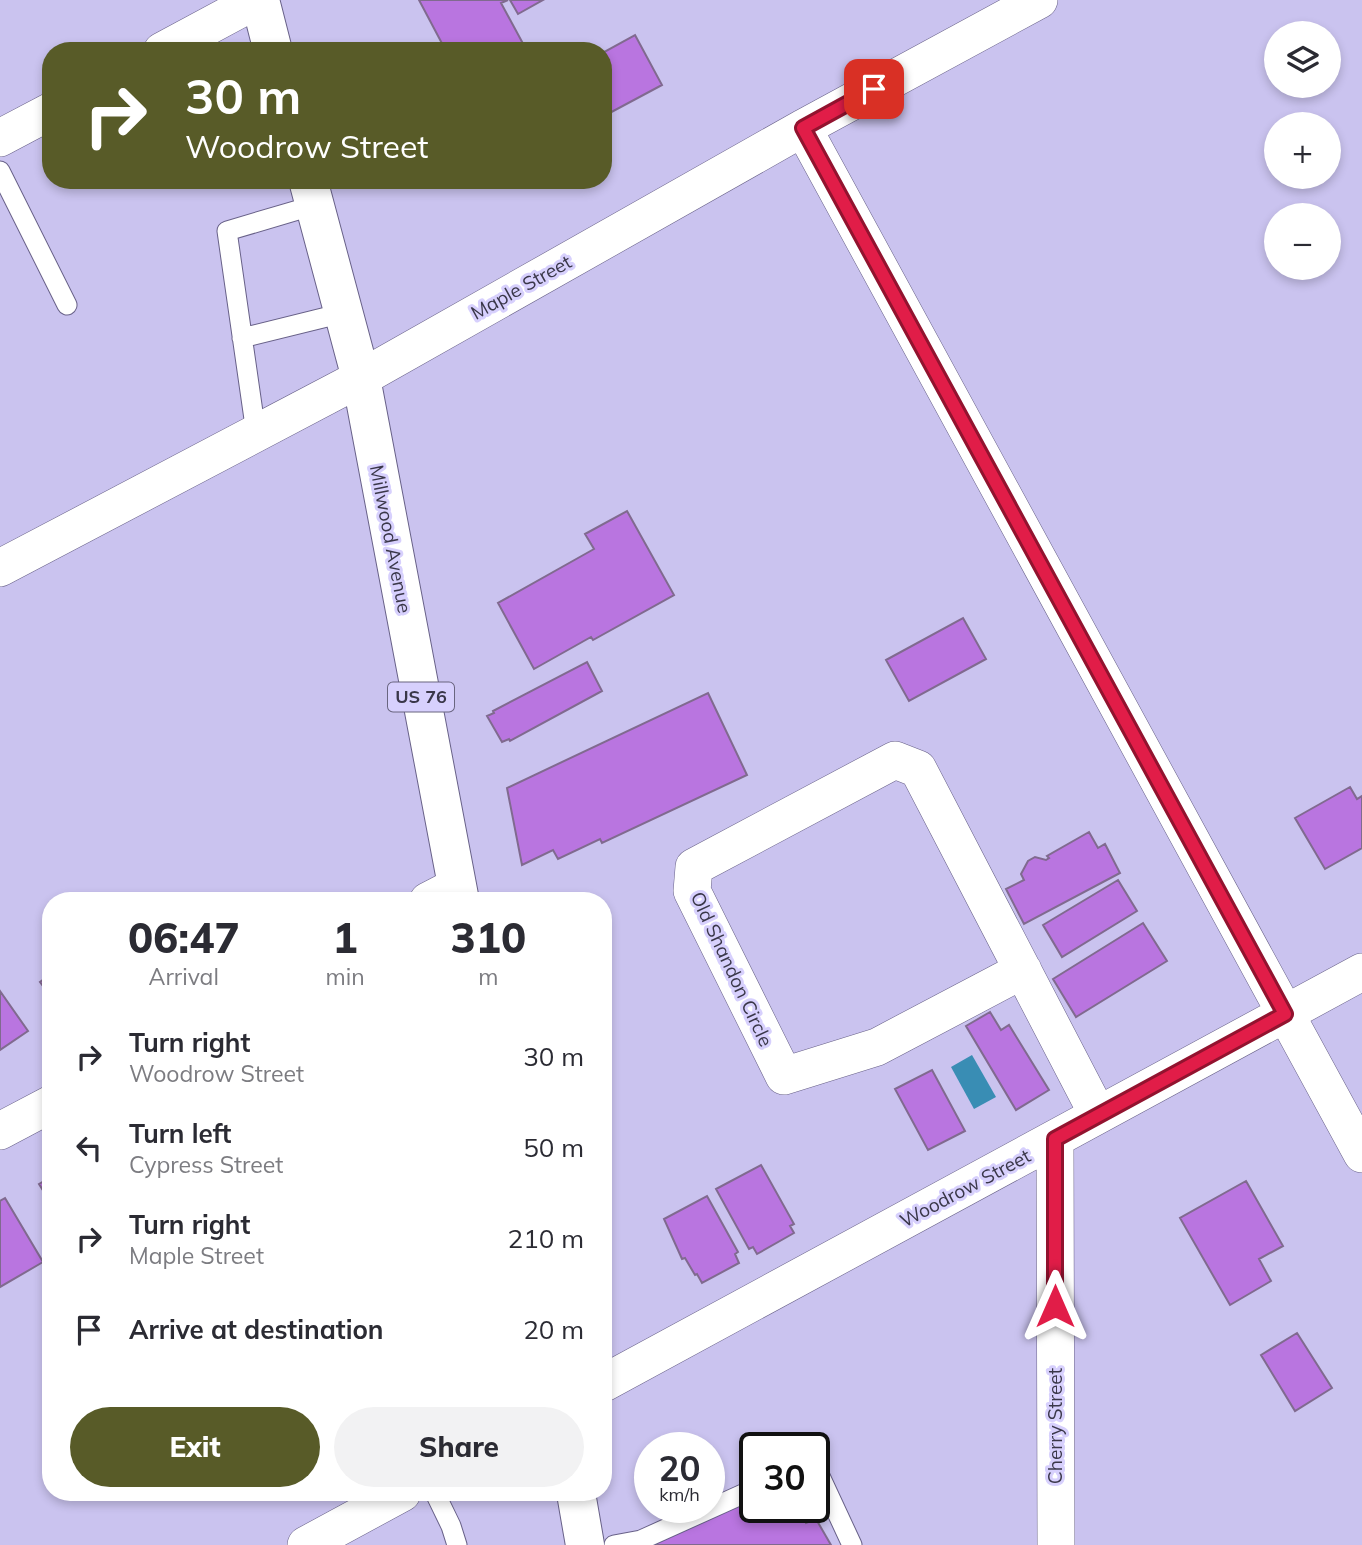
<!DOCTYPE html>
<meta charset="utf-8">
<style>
:root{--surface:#fff;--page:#f2f2f3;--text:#2b2b33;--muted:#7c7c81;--accent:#585b28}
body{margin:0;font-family:Mulish,sans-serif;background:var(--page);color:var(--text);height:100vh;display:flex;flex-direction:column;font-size:26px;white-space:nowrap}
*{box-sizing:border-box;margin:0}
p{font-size:23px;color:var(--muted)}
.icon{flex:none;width:38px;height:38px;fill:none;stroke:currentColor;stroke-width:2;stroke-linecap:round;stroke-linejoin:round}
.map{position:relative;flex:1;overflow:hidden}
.side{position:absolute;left:42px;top:892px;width:570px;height:609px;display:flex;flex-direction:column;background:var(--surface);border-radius:28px;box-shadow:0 4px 10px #0003}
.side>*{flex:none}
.banner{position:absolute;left:42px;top:42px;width:570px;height:147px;border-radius:28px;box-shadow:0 4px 10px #0003;background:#585b28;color:#fff;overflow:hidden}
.tools{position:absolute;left:1264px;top:21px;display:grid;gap:14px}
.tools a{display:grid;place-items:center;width:77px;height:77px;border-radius:50%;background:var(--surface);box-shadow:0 4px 10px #0003;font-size:35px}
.speed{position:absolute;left:634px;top:1432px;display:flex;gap:14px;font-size:35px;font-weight:700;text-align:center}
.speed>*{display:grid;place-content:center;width:91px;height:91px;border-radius:50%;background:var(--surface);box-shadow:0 4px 10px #0003;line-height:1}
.speed small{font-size:18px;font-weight:400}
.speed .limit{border:4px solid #111;border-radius:10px;background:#fff;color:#111}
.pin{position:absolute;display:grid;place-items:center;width:60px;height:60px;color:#fff;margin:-30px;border-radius:14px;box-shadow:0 4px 10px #0006}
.me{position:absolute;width:77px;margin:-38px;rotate:0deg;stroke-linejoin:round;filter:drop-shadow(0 0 5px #0008)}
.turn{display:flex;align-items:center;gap:24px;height:147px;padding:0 28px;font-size:32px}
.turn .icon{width:91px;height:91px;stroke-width:2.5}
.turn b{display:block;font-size:49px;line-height:60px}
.eta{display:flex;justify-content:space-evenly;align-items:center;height:119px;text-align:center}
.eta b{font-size:42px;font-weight:800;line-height:49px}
.button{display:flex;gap:14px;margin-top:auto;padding:14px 28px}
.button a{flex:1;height:80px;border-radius:42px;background:var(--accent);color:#fff;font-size:28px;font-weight:800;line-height:80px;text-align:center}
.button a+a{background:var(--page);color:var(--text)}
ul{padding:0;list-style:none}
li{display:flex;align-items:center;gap:21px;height:91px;padding:0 28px}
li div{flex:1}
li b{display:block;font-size:26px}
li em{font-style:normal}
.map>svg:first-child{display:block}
.water{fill:#398db4}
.building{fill:#b975e0;stroke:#806a8f;stroke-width:2}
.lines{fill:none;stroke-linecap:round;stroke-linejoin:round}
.service-casing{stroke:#686188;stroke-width:21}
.minor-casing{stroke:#686188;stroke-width:38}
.primary-casing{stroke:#686188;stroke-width:40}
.service{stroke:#fff;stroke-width:19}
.minor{stroke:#fff;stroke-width:37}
.primary{stroke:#fff;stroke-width:38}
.route-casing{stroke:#92132f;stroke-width:18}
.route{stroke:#e11d48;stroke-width:12}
.labels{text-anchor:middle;stroke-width:6;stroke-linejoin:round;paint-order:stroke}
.shield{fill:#d7d0fd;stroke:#69657f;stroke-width:2}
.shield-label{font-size:18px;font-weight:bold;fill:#3a3749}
.street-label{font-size:19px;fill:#3a3749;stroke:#d7d0fd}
</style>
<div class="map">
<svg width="1362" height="1545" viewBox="0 0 1362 1545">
<rect width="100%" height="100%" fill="#cac3ef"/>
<path class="water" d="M972 1055 996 1097 974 1109 951 1067Z"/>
<path class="building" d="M419 0H508L501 3 527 51H446Z
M510 0H543L518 14Z
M635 35 662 85 604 116V52Z
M627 511 674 595 593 640 591 637 534 669 498 603 594 549 585 534Z
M963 618 986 659 909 701 886 660Z
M587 662 602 691 510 741 509 739 502 742 487 716 494 713 493 711Z
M708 693 747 775 602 843 600 839 558 859 553 850 522 865 507 788Z
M1350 787 1357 799 1362 796V848L1325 869 1295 818Z
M1089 832 1098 848 1105 844 1120 873 1024 924 1006 889 1024 880 1021 874 1028 861 1035 857 1046 860 1049 858 1047 856Z
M1118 880 1137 911 1062 957 1043 925Z
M1143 923 1167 961 1076 1017 1053 979Z
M51 974V997L40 982Z
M0 991 28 1031 0 1050Z
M990 1012 1001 1030 1009 1025 1049 1090 1016 1110 966 1026Z
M932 1070 965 1131 928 1150 895 1089Z
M761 1165 794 1224 790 1226 794 1233 757 1254 753 1247 749 1249 716 1189Z
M51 1177V1203L39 1184Z
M1246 1181 1283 1246 1259 1259 1271 1281 1230 1305 1180 1218Z
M707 1196 738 1252 735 1254 739 1263 702 1283 697 1274 695 1275 685 1258 682 1259 664 1219Z
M5 1198 43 1262 0 1287V1201Z
M1297 1333 1332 1388 1295 1411 1261 1355Z
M754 1495V1507H800L806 1523 816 1519 831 1545H652Z"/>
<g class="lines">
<g class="service-casing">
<path id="service" d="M0 171 67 305
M242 338 343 313
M256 433 227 231 315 205
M814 1471 819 1474 852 1545
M435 1493 451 1526 457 1545
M614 1545 641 1540 754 1489"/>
</g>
<g class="minor-casing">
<path id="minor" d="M162 51 257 0
M803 128 1362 1154
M0 138 51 111
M0 568 361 378 803 128 1039 0
M428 901 457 886
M1023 970 877 1047 784 1076 692 891 694 867 895 760 918 769C978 884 1037 1000 1098 1115
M0 1131 51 1104
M1055 1139 1056 1545
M604 1383 1362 972
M306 1545 402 1493"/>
</g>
<g class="primary-casing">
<path id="primary" d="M260 0 273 51
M308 180 361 378 460 901
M576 1493 585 1545"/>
</g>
<use href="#service" class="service"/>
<use href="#minor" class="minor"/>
<use href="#primary" class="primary"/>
</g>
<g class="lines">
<g class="route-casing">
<path id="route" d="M874 89 803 128 1285 1014 1055 1139V1306"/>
</g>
<use href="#route" class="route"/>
</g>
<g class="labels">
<rect class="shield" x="388" y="682.5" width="66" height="29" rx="5"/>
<g class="shield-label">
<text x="421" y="703">US 76</text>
</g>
<g class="street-label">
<text transform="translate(521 287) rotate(-29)" y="7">Maple Street</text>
<text transform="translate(391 539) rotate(79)" y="7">Millwood Avenue</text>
<text transform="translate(732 969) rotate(65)" y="7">Old Shandon Circle</text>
<text transform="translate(965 1188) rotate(-28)" y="7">Woodrow Street</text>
<text transform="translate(1055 1426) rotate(-90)" y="7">Cherry Street</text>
</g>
</g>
</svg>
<div class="tools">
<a><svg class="icon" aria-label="layers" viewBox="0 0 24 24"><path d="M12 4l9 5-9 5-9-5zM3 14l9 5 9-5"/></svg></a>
<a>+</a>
<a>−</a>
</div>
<div class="speed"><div>20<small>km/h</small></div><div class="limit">30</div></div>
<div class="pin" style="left:874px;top:89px;background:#d93025"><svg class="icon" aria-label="arrive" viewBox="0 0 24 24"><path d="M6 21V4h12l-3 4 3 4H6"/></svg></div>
<svg class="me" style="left:1055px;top:1306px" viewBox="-20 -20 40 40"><path d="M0-17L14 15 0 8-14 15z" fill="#e11d48" stroke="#fff" stroke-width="4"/></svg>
<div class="banner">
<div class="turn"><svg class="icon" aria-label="right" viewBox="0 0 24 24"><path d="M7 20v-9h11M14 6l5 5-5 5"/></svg><div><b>30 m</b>Woodrow Street</div></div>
</div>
<section class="side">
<div class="eta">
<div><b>06:47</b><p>Arrival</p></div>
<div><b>1</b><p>min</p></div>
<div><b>310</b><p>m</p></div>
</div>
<ul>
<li><svg class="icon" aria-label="right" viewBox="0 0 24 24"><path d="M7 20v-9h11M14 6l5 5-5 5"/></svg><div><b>Turn right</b><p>Woodrow Street</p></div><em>30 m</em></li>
<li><svg class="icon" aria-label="left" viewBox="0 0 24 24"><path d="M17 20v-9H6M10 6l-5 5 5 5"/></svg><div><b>Turn left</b><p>Cypress Street</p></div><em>50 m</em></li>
<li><svg class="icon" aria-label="right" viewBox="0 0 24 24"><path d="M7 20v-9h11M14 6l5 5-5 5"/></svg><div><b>Turn right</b><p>Maple Street</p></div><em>210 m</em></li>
<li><svg class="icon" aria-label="arrive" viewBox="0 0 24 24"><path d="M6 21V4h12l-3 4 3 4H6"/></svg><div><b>Arrive at destination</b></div><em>20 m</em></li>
</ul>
<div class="button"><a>Exit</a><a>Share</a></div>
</section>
</div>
